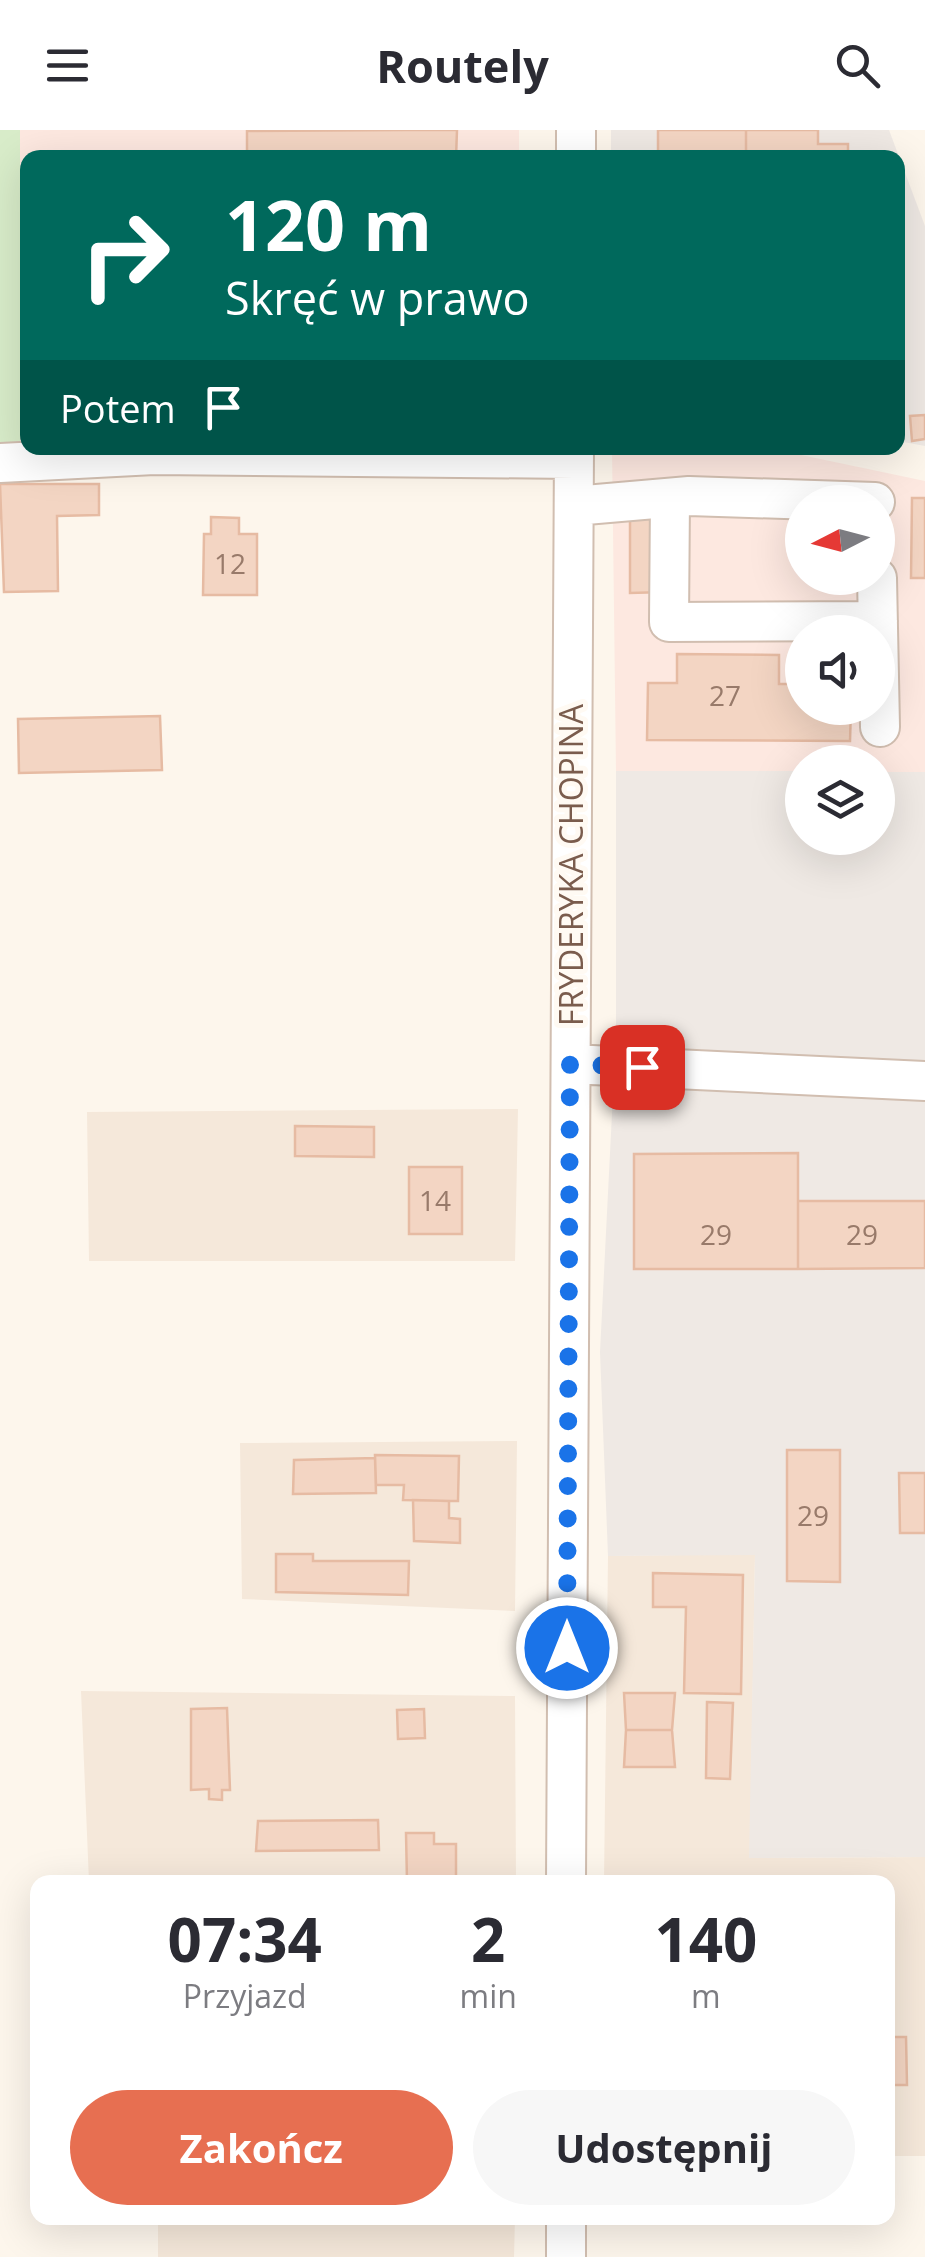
<!DOCTYPE html>
<html lang="pl">
<meta charset="utf-8">
<style>
:root{--surface:#fff;--page:#f7f7f7;--text:#2b2b33;--muted:#7c7c81;--accent:#e76f51}
body{margin:0;font-family:"Open Sans",sans-serif;background:var(--page);color:var(--text);height:100vh;display:flex;flex-direction:column;font-size:38px;white-space:nowrap}
*{box-sizing:border-box;margin:0}
p{font-size:32px;color:var(--muted)}
.icon{flex:none;width:55px;height:55px;fill:none;stroke:currentColor;stroke-width:2;stroke-linecap:round;stroke-linejoin:round}
.map{position:relative;flex:1;overflow:hidden}
.details{position:absolute;left:30px;top:1745px;width:865px;height:350px;display:flex;flex-direction:column;background:var(--surface);border-radius:20px;box-shadow:0 10px 40px #0002}
.details>*{flex:none}
.top-card{position:absolute;left:20px;top:20px;width:885px;height:305px;border-radius:20px;box-shadow:0 10px 40px #0002;background:#00695c;color:#fff;overflow:hidden}
.needle{width:65px;rotate:264deg}
.controls{position:absolute;left:785px;top:355px;display:grid;gap:20px}
.controls a{display:grid;place-items:center;width:110px;height:110px;border-radius:50%;background:var(--surface);box-shadow:0 10px 40px #0002;font-size:50px}
.pin{position:absolute;display:grid;place-items:center;width:85px;height:85px;color:#fff;margin:-42px;border-radius:20px;box-shadow:0 5px 15px #0006}
.me{position:absolute;width:110px;margin:-55px;rotate:0deg;stroke-linejoin:round;filter:drop-shadow(0 0 8px #0008)}
.turn{display:flex;align-items:center;gap:35px;height:210px;padding:0 40px;font-size:45px}
.turn .icon{width:130px;height:130px;stroke-width:2.5}
.turn b{display:block;font-size:70px;line-height:85px}
.then{display:flex;align-items:center;height:95px;padding:0 40px;background:#0003;gap:20px;font-size:38px}
.eta{display:flex;justify-content:space-evenly;align-items:center;height:170px;text-align:center}
.eta b{font-size:60px;font-weight:700;line-height:70px}
.primary-button{display:flex;gap:20px;margin-top:auto;padding:20px 40px}
.primary-button a{flex:1;height:115px;border-radius:60px;background:var(--accent);color:#fff;font-size:40px;font-weight:700;line-height:115px;text-align:center}
.primary-button a+a{background:var(--page);color:var(--text)}
header{display:flex;justify-content:space-between;align-items:center;height:130px;padding:0 40px;background:var(--surface);font-size:45px;font-weight:700}
.map>svg:first-child{display:block}
.residential{fill:#f5e8da}
.commercial{fill:#fde8e0;fill-rule:evenodd}
.industrial{fill:#efe9e4}
.green{fill:#d8ecc9}
.building{fill:#f3d5c3;stroke:#e6bba3;stroke-width:2.5}
.lines{fill:none;stroke-linecap:round;stroke-linejoin:round}
.minor-casing{stroke:#d1beb0;stroke-width:42}
.minor{stroke:#fff;stroke-width:38}
.route{stroke:#1a73e8;stroke-width:18;stroke-dasharray:0 32.4}
.labels{text-anchor:middle;stroke-width:10;stroke-linejoin:round;paint-order:stroke}
.number-label{font-size:28px;fill:#987a6a}
.street-label{font-size:32px;fill:#7a5c4d;stroke:#fffaf3}
</style>
<header><svg class="icon" aria-label="menu" viewBox="0 0 24 24"><path d="M4 6h16M4 12h16M4 18h16"/></svg>Routely<svg class="icon" aria-label="search" viewBox="0 0 24 24"><circle cx="10" cy="10" r="6"/><path d="M15 15l6 6"/></svg></header>
<div class="map">
<svg width="925" height="2127" viewBox="0 0 925 2127">
<rect width="100%" height="100%" fill="#fdf6ec"/>
<path class="residential" d="M518 979 515 1131H89L87 982Z
M517 1311 515 1481 242 1469 240 1313Z
M755 1424 750 1728 925 1727V2026H888V1752H604L608 1426Z
M81 1561 515 1566 516 1752H89Z
M158 2088H515L514 2127H158Z"/>
<path class="commercial" d="M20 0H519V27L28 28V315H20Z
M612 318H768L925 351V642H878V632H802V641H616ZM802 372H878V448H802ZM802 502H878V578H802Z"/>
<path class="industrial" d="M611 0H889L925 96V316L898 311V28L611 27Z
M616 641H802V708H878V642H925V1727L749 1728 755 1425 608 1426 600 1222 616 904Z"/>
<path class="green" d="M0 0H20V315H0Z"/>
<path class="building" d="M405 0H457L456 28H247V1Z
M658 0H746V28H658Z
M746 0H818V14H848V28H746Z
M925 285V309L912 311 910 286Z
M0 354H99V385L57 386 58 461 4 462Z
M912 368H925V448H911Z
M630 378H665V462L630 463Z
M211 387 239 388V404H257V465H203L204 404H211Z
M677 524 779 525V554H802V578H851L850 611 647 610 648 553H677Z
M160 586 162 640 19 643 18 589Z
M295 996 374 997V1027L295 1026Z
M798 1023V1139H634V1024Z
M409 1037H462V1104H409Z
M798 1071H925V1138L798 1139Z
M787 1320H840V1452L787 1451Z
M375 1325 459 1326 458 1371 403 1370 404 1355H376Z
M375 1328 376 1363 293 1364 294 1330Z
M899 1343H925V1403H900Z
M413 1370 449 1371V1388L460 1389V1413L414 1411Z
M276 1424H313V1431H409L408 1465 276 1462Z
M653 1443 743 1445 741 1564 684 1563 686 1477H653Z
M624 1563H675L672 1600H626Z
M707 1572 733 1573 730 1649 706 1648Z
M227 1578 230 1660H222V1670L209 1669V1659L191 1660V1579Z
M424 1579 425 1608 398 1609 397 1580Z
M626 1600H672L675 1637H624Z
M378 1690 379 1720 256 1721 258 1691Z
M406 1703H434V1714H456V1752H407Z
M888 1907H906L907 1955H888Z"/>
<g class="lines">
<g class="minor-casing">
<path id="minor" d="M576 28V0
M0 333 154 325 574 329
M670 368 669 492 878 491
M574 376 689 366 875 372
M877 448 880 597
M571 934 925 951
M566 1752 574 318
M566 2088V2127"/>
</g>
<use href="#minor" class="minor"/>
</g>
<g class="lines">
<path class="route" d="M567 1518 570 934 642 937"/>
</g>
<g class="labels">
<g class="number-label">
<text x="230" y="444">12</text>
<text x="725" y="576">27</text>
<text x="435" y="1081">14</text>
<text x="716" y="1115">29</text>
<text x="862" y="1115">29</text>
<text x="813" y="1396">29</text>
</g>
<g class="street-label">
<text transform="translate(572 735) rotate(-90)" y="11">FRYDERYKA CHOPINA</text>
</g>
</g>
</svg>
<div class="controls">
<a><svg class="needle" viewBox="-14 -14 28 28"><path d="M0-13l5 13h-10z" fill="#e53935"/><path d="M0 13l5-13h-10z" fill="#7c7c81"/></svg></a>
<a><svg class="icon" aria-label="sound" viewBox="0 0 24 24"><path d="M4 9h4l5-4v14l-5-4H4zM17 9q2 3 0 6"/></svg></a>
<a><svg class="icon" aria-label="layers" viewBox="0 0 24 24"><path d="M12 4l9 5-9 5-9-5zM3 14l9 5 9-5"/></svg></a>
</div>
<div class="pin" style="left:642px;top:937px;background:#d93025"><svg class="icon" aria-label="arrive" viewBox="0 0 24 24"><path d="M6 21V4h12l-3 4 3 4H6"/></svg></div>
<svg class="me" style="left:567px;top:1518px" viewBox="-20 -20 40 40"><circle r="17" fill="#1a73e8" stroke="#fff" stroke-width="3"/><path d="M0-11L8 9 0 5-8 9z" fill="#fff"/></svg>
<div class="top-card">
<div class="turn"><svg class="icon" aria-label="right" viewBox="0 0 24 24"><path d="M7 20v-9h11M14 6l5 5-5 5"/></svg><div><b>120 m</b>Skręć w prawo</div></div>
<div class="then">Potem<svg class="icon" aria-label="arrive" viewBox="0 0 24 24"><path d="M6 21V4h12l-3 4 3 4H6"/></svg></div>
</div>
<section class="details">
<div class="eta">
<div><b>07:34</b><p>Przyjazd</p></div>
<div><b>2</b><p>min</p></div>
<div><b>140</b><p>m</p></div>
</div>
<div class="primary-button"><a>Zakończ</a><a>Udostępnij</a></div>
</section>
</div>
